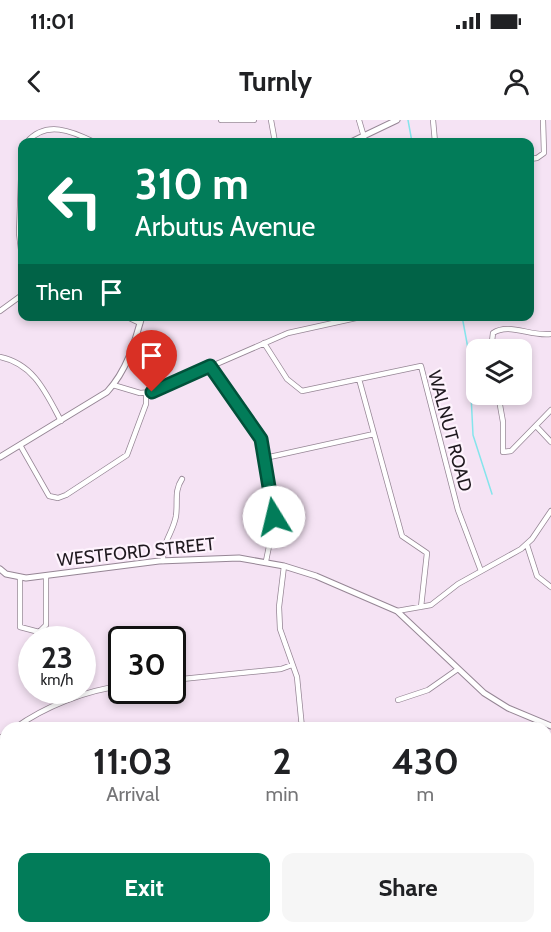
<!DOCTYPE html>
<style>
:root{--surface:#fff;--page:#f6f6f6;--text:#202124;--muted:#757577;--accent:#027c59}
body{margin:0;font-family:Cabin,sans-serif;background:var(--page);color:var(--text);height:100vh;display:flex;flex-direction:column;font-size:22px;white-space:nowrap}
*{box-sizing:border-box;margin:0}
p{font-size:20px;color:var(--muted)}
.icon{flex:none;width:33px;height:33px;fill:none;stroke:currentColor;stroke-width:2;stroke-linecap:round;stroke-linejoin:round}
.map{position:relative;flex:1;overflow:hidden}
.drawer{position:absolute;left:0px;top:602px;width:552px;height:212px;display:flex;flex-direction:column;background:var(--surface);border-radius:18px 18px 0 0;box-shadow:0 3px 9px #0003}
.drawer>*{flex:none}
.guide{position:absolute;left:18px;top:18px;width:516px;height:183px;border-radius:12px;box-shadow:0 3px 9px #0003;background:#027c59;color:#fff;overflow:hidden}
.fabs{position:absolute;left:466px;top:219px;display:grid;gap:12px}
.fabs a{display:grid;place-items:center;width:66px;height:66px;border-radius:12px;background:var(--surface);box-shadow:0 3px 9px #0003;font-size:30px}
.speed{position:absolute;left:18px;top:506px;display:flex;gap:12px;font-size:30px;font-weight:700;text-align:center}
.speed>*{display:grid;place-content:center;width:78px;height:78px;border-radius:50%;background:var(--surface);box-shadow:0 3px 9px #0003;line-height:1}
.speed small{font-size:15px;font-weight:400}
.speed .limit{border:3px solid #111;border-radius:9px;background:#fff;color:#111}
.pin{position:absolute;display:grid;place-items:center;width:51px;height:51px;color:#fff;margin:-62px -26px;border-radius:50% 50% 50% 0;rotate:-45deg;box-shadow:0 0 6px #0007}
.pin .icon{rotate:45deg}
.me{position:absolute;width:66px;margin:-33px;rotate:351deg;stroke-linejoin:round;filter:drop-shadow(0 0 4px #0008)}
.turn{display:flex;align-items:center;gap:21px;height:126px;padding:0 18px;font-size:27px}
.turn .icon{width:78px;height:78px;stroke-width:2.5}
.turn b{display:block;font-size:42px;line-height:51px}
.then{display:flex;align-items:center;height:57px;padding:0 18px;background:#0003;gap:12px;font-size:22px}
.eta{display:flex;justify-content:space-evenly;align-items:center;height:102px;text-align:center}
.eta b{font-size:36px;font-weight:700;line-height:42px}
.action{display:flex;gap:12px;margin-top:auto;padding:12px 18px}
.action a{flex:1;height:69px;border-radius:12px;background:var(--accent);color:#fff;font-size:24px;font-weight:700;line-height:69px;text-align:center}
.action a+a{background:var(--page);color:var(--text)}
.status{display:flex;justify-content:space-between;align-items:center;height:42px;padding:0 30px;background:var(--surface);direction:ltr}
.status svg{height:16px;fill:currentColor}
header{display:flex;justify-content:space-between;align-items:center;height:78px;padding:0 18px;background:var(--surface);font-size:27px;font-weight:700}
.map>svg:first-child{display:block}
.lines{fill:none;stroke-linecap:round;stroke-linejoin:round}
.stream{stroke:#85e5ec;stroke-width:1.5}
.minor-casing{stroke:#968695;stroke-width:6}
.major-casing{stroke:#968695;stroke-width:7}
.minor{stroke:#fff;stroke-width:4.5}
.major{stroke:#fff;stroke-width:5}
.route-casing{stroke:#01513a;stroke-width:15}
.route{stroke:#027c59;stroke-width:10}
.labels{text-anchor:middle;stroke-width:4.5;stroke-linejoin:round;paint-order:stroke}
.street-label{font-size:18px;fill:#1f191f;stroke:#fef3fd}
</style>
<div class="status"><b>11:01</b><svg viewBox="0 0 49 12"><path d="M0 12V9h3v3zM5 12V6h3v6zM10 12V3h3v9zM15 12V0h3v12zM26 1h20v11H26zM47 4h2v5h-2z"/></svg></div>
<header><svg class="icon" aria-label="back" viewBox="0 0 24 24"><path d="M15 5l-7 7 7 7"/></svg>Turnly<svg class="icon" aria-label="person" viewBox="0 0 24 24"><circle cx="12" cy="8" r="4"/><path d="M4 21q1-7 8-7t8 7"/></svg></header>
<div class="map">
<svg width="551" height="812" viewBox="0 0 551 812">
<rect width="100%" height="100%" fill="#f5e3f4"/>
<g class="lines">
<path class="stream" d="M408 0 412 22
M462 196 469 234 473 315 492 374"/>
<g class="minor-casing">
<path id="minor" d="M221 0H254
M271 0 275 22
M359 0 364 17
M433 0 435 22
M27 22C46 0 72 11 94 22
M22 32 19 113 22 138
M530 39 537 38 544 33 543 0
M0 191 22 175
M125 196 140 203
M264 223 287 259 302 271 421 246 458 390 481 451
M491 230 493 213C509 202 531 217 551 214
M0 237C34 244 46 273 61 301
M210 246 262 324 274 402 266 441
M359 259 402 416 427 433 421 487
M113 265 140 273 152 272 288 213 365 196
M498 274 503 302V332L511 331 551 290
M536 306 551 322
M20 325 49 376 58 378 66 375 127 335 146 284V273
M265 338 374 314
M527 425 537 456 551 467
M163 441C162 422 173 413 176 396 178 381 174 371 182 359
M284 446 279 487 280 509 297 557 302 608
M20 457V507L39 512 46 505V457
M397 491 431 485 458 464 521 429 532 419 551 391
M172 560 281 549 292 545
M398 580 428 570 458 549
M15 608C44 587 86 570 122 566
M0 618 6 614
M546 692 551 691
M0 707 6 703
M546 766 551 765
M136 807 140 812
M47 812 51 807"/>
</g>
<g class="major-casing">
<path id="major" d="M351 22 397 0
M0 337 107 272C127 250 134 225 142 196
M0 449 6 454 26 458 159 441 239 438 284 446 316 456 397 491 484 573 508 588 551 606"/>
</g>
<use href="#minor" class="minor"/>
<use href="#major" class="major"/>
</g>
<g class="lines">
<g class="route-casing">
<path id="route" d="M152 272 210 246 261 319 274 397"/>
</g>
<use href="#route" class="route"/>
</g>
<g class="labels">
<g class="street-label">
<text transform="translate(450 311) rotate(75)" y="6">WALNUT ROAD</text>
<text transform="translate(136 432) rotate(-6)" y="6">WESTFORD STREET</text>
</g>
</g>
</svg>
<div class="fabs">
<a><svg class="icon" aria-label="layers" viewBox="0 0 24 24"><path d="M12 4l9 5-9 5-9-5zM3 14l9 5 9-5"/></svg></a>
</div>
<div class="speed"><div>23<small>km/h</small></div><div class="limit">30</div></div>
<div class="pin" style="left:152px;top:272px;background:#d93025"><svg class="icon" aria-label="arrive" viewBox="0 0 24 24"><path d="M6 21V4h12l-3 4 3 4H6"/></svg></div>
<svg class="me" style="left:274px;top:397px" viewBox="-20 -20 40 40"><circle r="19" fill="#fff"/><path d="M0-13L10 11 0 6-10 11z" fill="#027c59"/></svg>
<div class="guide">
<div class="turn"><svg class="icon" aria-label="left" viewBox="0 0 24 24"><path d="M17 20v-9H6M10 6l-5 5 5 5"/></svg><div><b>310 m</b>Arbutus Avenue</div></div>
<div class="then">Then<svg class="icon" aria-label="arrive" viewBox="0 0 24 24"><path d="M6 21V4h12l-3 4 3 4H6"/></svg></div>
</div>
<section class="drawer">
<div class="eta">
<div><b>11:03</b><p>Arrival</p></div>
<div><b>2</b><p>min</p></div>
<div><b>430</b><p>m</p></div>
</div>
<div class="action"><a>Exit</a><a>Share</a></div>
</section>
</div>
